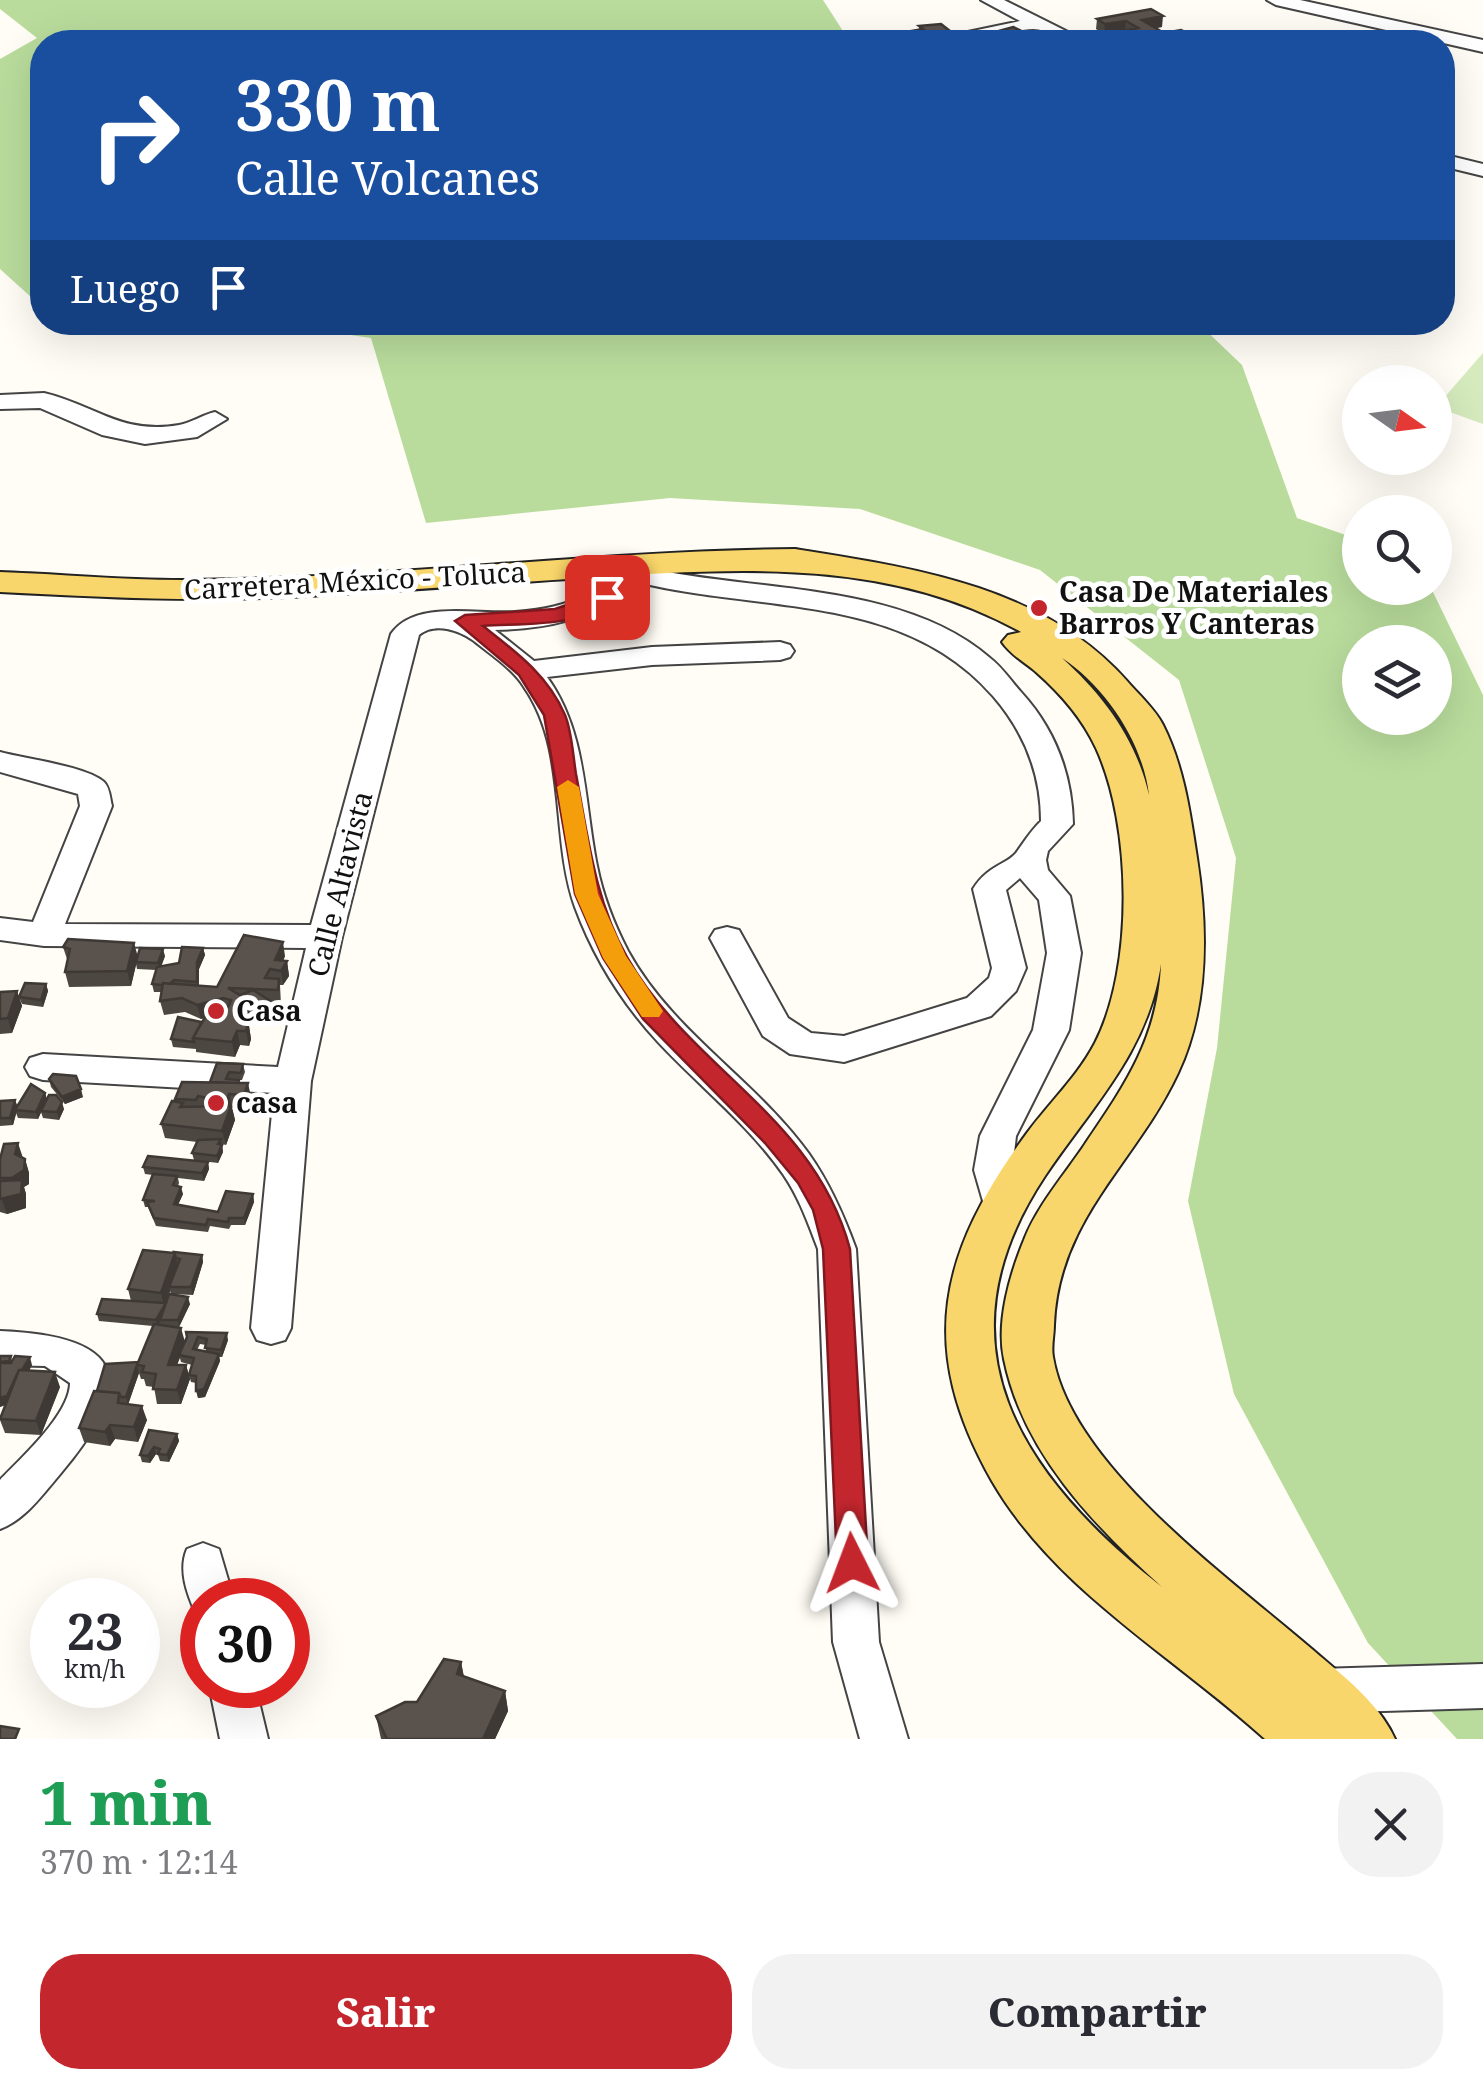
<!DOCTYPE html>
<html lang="es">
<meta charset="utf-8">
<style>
:root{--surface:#fff;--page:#f2f2f3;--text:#2b2b33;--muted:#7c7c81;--accent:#c4262e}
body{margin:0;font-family:"Noto Serif",serif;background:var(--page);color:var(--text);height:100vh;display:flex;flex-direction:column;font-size:38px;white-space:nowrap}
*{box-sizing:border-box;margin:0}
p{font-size:32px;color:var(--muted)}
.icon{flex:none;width:55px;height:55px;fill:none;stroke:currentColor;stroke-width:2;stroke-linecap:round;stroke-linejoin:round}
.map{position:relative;height:1739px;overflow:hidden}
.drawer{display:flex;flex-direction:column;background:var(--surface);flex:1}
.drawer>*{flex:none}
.top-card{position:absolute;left:30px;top:30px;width:1425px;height:305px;border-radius:40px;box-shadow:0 10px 40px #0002;background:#1a4fa0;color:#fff;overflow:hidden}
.needle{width:65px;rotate:104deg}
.controls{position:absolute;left:1342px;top:365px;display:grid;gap:20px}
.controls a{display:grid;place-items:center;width:110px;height:110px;border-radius:50%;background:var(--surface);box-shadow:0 10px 40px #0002;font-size:50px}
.speed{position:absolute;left:30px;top:1578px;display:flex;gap:20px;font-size:50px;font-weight:700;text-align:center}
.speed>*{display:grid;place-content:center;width:130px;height:130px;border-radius:50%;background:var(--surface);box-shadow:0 10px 40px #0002;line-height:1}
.speed small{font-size:25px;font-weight:400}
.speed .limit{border:15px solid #d22;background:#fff;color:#111}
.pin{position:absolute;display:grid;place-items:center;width:85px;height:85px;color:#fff;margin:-42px;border-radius:20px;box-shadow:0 5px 15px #0006}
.me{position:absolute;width:110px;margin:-55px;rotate:357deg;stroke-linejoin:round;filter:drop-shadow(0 0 8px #0008)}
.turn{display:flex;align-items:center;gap:35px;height:210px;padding:0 40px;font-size:45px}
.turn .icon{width:130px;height:130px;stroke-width:2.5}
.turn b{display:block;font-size:70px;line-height:85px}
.then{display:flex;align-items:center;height:95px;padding:0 40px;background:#0003;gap:20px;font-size:38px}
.round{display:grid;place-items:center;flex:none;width:105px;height:105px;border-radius:40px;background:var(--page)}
.head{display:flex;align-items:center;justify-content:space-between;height:170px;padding:0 40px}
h1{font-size:60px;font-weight:800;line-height:75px;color:#1e9e55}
.button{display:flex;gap:20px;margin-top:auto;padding:20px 40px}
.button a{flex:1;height:115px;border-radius:40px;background:var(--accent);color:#fff;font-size:40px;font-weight:800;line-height:115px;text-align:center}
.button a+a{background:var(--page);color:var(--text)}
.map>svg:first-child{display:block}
.green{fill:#d5ebbd}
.forest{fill:#b9dc9c;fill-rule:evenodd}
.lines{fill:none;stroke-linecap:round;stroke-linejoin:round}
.minor-casing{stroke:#444;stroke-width:4}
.major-casing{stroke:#222;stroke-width:4}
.minor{fill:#fff;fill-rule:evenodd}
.major{fill:#f9d66b;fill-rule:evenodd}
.wall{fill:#4d4742;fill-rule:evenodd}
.shaded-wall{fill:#3f3936}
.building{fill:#5a524d;stroke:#3f3936;stroke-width:2.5}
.route{fill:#c4262e;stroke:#7f191e;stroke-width:2.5}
.slow{fill:#f59e0b}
.poi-dot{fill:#c4262e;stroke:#fff;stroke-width:4}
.labels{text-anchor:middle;stroke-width:10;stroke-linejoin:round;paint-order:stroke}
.street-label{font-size:28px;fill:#111;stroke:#fff}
.poi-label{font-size:28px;font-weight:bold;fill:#111;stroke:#fff;text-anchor:start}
</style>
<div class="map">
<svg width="1483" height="1739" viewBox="0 0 1483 1739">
<rect width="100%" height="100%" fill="#fffdf5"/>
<path class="green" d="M1483 353V424L1436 407Z"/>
<path class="forest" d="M0 0H823L850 42H42V307L0 269V59L37 38 0 9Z
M1197 322 1242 365 1297 518 1360 540V588H1431L1483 695V1739H1457L1368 1643 1234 1394 1188 1201 1217 1048 1236 858 1179 680 1040 570 860 509 670 498 426 523 371 338 270 323ZM1360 642H1435V718H1360Z"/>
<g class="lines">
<g class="minor-casing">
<path id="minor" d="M981 0H1004L1088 42C1061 44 1049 29 1033 29 1007 30 984 42 959 42L963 33 1020 21Z
M1267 0H1300L1483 40V52L1276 5Z
M1442 154 1483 164V176L1442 166Z
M44 393C95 405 121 435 179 425 191 423 202 415 215 412L227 419 197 437 145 444 102 435 40 408 0 409V395Z
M647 568C755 592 903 582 990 658 1002 667 1011 681 1021 692 1055 729 1072 775 1073 824L1048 851 1046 860 1048 870 1070 896 1081 953 1069 1030 1016 1136 1012 1170 1022 1212 1017 1222 1003 1227 989 1222 974 1170 980 1136 1033 1030 1047 953 1039 900 1020 878 1006 890 1026 968 1016 991 991 1016 844 1062 790 1054 763 1036 710 938 715 930 727 927 739 930 788 1018 811 1033 844 1036 967 998 989 978 992 968 973 889C988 865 1006 865 1016 853 1024 842 1030 832 1041 821 1041 773 1024 732 993 696 902 592 761 613 637 582L633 576Z
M622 572 632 574 636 580 632 586C593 620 545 629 495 630L534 661 652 647 780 642 790 645 794 651 790 657 780 660 652 665 547 677C587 732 584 802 597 866 603 896 614 924 628 951 673 1033 756 1080 809 1154 830 1184 844 1216 856 1249L879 1642 908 1739H860L833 1642 818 1249C808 1223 799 1197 783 1174 748 1124 699 1086 658 1042 622 1003 593 956 575 907 550 837 568 750 524 687 512 668 491 655 474 641 459 630 435 622 419 635L342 937 311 1081 291 1328 285 1340 271 1344 257 1340 251 1328 274 1093 43 1080 30 1076 25 1067 30 1058 43 1054 278 1067 306 948 44 946 0 940V918L33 922 80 806 78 794 0 772V752C25 759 86 766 104 782 110 788 110 799 112 806L65 924 311 925 391 634C415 599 477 615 515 612 542 610 566 606 590 592 602 585 608 575 622 572Z
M0 1331C125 1336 139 1380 61 1473 44 1493 25 1520 0 1529V1480C21 1458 70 1414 70 1383L45 1366 0 1365Z
M203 1543 219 1549 234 1600H202V1617L196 1614C187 1594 178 1570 187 1549Z
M1483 1664V1708L1318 1713 1302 1706 1295 1691 1302 1676 1318 1669Z
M209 1685H255L268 1739H220Z"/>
</g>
<g class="major-casing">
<path id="major" d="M795 549C914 568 1043 586 1127 681 1139 695 1155 709 1163 725 1184 767 1190 812 1197 858 1208 929 1209 1007 1178 1073 1136 1163 1058 1218 1054 1325 1054 1335 1051 1347 1053 1357 1071 1466 1233 1581 1313 1650 1343 1676 1379 1703 1395 1739H1265C1174 1656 1055 1590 992 1481 916 1347 939 1253 1027 1133 1049 1103 1078 1076 1095 1043 1134 967 1132 826 1096 748 1082 718 1061 694 1036 672 1024 662 1011 655 1002 642L1008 635 1021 632C885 556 733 569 584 578 485 584 387 592 288 597 192 602 96 597 0 592V572C60 574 121 580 182 580 386 579 590 551 795 549ZM1062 658C1106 687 1143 743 1149 795 1136 739 1104 696 1062 658ZM1161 964C1158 1038 1125 1085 1085 1144 1065 1174 1037 1206 1024 1240 1010 1274 996 1322 1004 1359 1023 1453 1094 1525 1162 1587 1022 1477 932 1346 1045 1176 1092 1106 1148 1052 1161 964Z"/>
</g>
<use href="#minor" class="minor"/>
<use href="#major" class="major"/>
</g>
<path class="wall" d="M1151 9 1162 27 1155 28 1164 33 1199 42H1103L1098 40V34L1102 33 1096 29 1097 19Z
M919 26 955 35 954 42H905L906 32 919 30Z
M995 32 1042 42H994Z
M63 947 138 957 165 956 161 966 179 963 203 948 205 955 199 969V986L217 987 285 956 283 961H287L289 976 283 985H280L281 1005 273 1004 275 1016 250 1022 249 1026 251 1039 249 1046 240 1045 235 1057 196 1052V1049L173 1047 171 1039 201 1024 205 1018 201 1019 185 1012 164 1015 160 1001 161 992H154L152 984 156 970 137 969 136 964 131 986 69 987 65 972 68 962Z
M46 984 48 991 43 1007 22 1004 19 997Z
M17 991 22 1006 12 1033 0 1034V992Z
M243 1064 245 1072 242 1080H239V1083L251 1097 247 1109 232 1108 235 1120 226 1145 222 1144 223 1152 218 1163 194 1160 192 1153 197 1142 165 1138 161 1124 176 1102 175 1099Z
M49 1079 83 1097 65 1104 51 1087Z
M45 1093 47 1099 64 1109 59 1120 43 1118 41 1112 38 1119 18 1118 16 1113 13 1125 0 1126V1101L18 1107Z
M23 1158 25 1159 29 1173V1184L24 1187 26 1194V1208L7 1214 0 1212V1159Z
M208 1162 209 1169 204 1181 178 1178 179 1183 178 1186 183 1194 178 1205 218 1212 253 1194 254 1202 245 1225H231L229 1229 210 1226 208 1232 156 1226 148 1207H145L143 1200 153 1175 145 1174 143 1167Z
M143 1250 202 1255 203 1262 193 1295 171 1294 170 1291 169 1294 190 1304 179 1327 185 1342 187 1337 186 1332 228 1340 222 1357H219L220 1361 205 1397 198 1398 196 1383 191 1382 189 1375 192 1365 181 1362 180 1358 177 1365H186L190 1379 181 1404H157L154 1387 146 1386 144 1379H141L139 1373 128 1404 147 1420 138 1442 115 1439 110 1446 84 1442 79 1428 97 1391 138 1362 153 1326 99 1321 97 1314 131 1301 128 1289ZM200 1344 206 1345V1351L197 1350Z
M0 1356H11L12 1361 32 1365 29 1371 60 1387 41 1435 5 1433 0 1420 5 1405 0 1407Z
M177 1434 179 1441 169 1462 160 1461 158 1455 156 1454 150 1463 142 1462 140 1455Z
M461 1662 464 1677 505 1691 508 1711 495 1739H381L376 1716 417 1702Z"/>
<path class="shaded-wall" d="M1163 16 1162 27 1140 31 1142 20Z
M1126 21 1125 32 1104 34 1105 24Z
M283 942 285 956 279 971 275 960Z
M134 943 138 957 131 986 127 971Z
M203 948 205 955 199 969 198 989 197 982V962Z
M163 949 165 956 160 970 158 963Z
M287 961 289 976 283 985 281 971Z
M46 984 48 991 43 1007 41 1000Z
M17 991 22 1006 12 1033 8 1018Z
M223 998 226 1012 201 1019 197 1005Z
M272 1002 275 1016 250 1022 249 1026 251 1039 249 1046 246 1031 241 1024 248 1007Z
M237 1031 240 1045 235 1057 232 1042Z
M248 1083 251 1097 247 1109 244 1095Z
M81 1089 83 1097 65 1104 62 1097Z
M45 1093 47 1100 38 1119 36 1112Z
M229 1094 235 1120 226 1145 222 1131 228 1114 226 1102Z
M15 1100 18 1107 13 1125 10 1118Z
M62 1102 64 1109 59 1120 57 1112Z
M221 1139 223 1152 218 1163 217 1156Z
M18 1143 23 1158 15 1154Z
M25 1159 29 1173V1184L24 1187 26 1194V1208L7 1214 2 1200 16 1192 12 1178Z
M208 1162 209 1169 204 1181 202 1173Z
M181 1187 183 1194 175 1211 174 1204Z
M253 1194 254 1202 245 1225 244 1218Z
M175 1253 178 1267 169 1287 170 1291 158 1327 156 1320 164 1306 161 1293Z
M202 1255 203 1262 193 1295 191 1287Z
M188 1297 190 1304 179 1327 178 1320Z
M181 1328 185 1342 172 1379 168 1365Z
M227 1333 228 1340 222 1357 221 1350Z
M219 1354 220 1361 205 1397 198 1398 196 1391Z
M30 1357 32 1365 10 1403 0 1407V1398Z
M186 1365 190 1379 181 1404 177 1390Z
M137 1366 139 1373 128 1405 126 1397Z
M55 1372 60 1387 41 1435 36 1421Z
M142 1406 147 1420 138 1442 134 1427Z
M110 1425 115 1439 110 1446 105 1432Z
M177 1434 179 1441 169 1462 167 1455Z
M154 1447 156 1454 150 1463 148 1456Z
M461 1662 465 1683 457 1674Z
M505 1691 508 1711 495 1739H483Z"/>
<path class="building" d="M1151 9 1163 16 1142 20 1164 33 1181 30 1200 39 1184 42H1146L1152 41 1125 31 1138 28 1126 21 1105 24 1097 19Z
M941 24 955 35 913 37 906 32 923 29 919 26Z
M1013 27 1042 41 1036 42H1009L995 32Z
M1112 31 1130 40 1114 42 1098 34Z
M244 935 283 942 275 960 287 961 281 971 270 969 265 978 279 979 278 990 228 988 240 995 253 990 272 1002 248 1007 241 1024 248 1025 246 1031H237L232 1042 193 1038 211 1007 217 1002 228 1007 231 1000 223 998 197 1005 182 998 160 1001 163 983 217 987Z
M68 939 134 943 127 971 65 972 70 949 63 947Z
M182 947 203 948 197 962V982L174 980 170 984 163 983 162 985 152 984 157 967 179 963Z
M140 948 163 949 158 963 136 962Z
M25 983 46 984 41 1000 19 997Z
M17 991 8 1018 0 1019V992Z
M178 1017 201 1022 200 1025 193 1038 194 1042 171 1039Z
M217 1063 243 1064 241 1073 229 1072 226 1079 239 1080 238 1083 210 1082Z
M53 1074 76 1076 81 1089 62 1097 49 1079Z
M182 1082 248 1083 244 1095 229 1094 226 1102 198 1096 196 1100 175 1099Z
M31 1084 45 1093 36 1112 15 1110Z
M49 1095H56L62 1102 57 1112 41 1111Z
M15 1100 10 1118H0V1101Z
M172 1101 183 1103 180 1107 231 1106 222 1131 161 1124Z
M221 1139 218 1144 222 1145 217 1156 192 1153 198 1140Z
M18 1143 15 1154 25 1159 24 1170 12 1178H0V1159L4 1144Z
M148 1156 208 1162 202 1173 143 1167Z
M153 1174 177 1176 173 1185 181 1187 174 1204 218 1212 226 1191 253 1194 244 1218H229L228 1222 208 1219 206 1225 154 1218 147 1202 155 1201 143 1200Z
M22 1180 21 1194 0 1199V1181Z
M143 1250 175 1253 161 1293 128 1289Z
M174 1252 202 1255 191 1287H169L180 1259 176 1258Z
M169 1294 188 1297 178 1320H160Z
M102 1299 166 1303 156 1320 97 1314Z
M154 1324 181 1328 168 1365H186L177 1390 153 1389 156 1374 142 1372 144 1366 137 1365Z
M186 1332 227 1333 221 1350 205 1348 207 1339 198 1337 193 1349 219 1354 204 1389 196 1391V1376L189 1375 194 1358 179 1355 187 1337Z
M0 1356H11L9 1361 0 1362Z
M15 1356 30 1357 22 1370H19L7 1396 0 1398V1363H11Z
M138 1362 126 1397H121L119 1393 97 1391 105 1364Z
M19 1370 55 1372 36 1421 0 1419Z
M94 1391 119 1393 118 1403 142 1406 134 1427 110 1425 105 1432 79 1428Z
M149 1430 177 1434 167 1455 158 1454 160 1449 154 1447 148 1456 140 1455Z
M444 1659 461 1662 457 1674 505 1691 483 1739H387L376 1716 405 1702H417Z
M0 1726 19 1729 15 1739H0Z"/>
<path class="route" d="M607 591 617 597C585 628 525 623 483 626 515 651 548 675 565 715 572 732 573 756 576 774 588 837 595 901 627 957 691 1070 814 1115 850 1249L868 1563 863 1573 852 1577 842 1573 837 1563 823 1249 813 1210 798 1183 765 1143 643 1019 603 958 575 894 544 715 519 675 455 621 465 615 555 609Z"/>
<path class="slow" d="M568 780 579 787 598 894 626 956 663 1011 659 1017H642L603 958 575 894 557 787Z"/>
<g class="poi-dot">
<circle cx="1039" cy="608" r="10"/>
<circle cx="216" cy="1011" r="10"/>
<circle cx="216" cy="1103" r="10"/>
</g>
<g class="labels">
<g class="street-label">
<text transform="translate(355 581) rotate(-3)" y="10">Carretera México - Toluca</text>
<text transform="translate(340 884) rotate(-76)" y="10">Calle Altavista</text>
</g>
<g class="poi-label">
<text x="1059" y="602">Casa De Materiales<tspan x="1059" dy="32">Barros Y Canteras</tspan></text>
<text x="236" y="1021">Casa</text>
<text x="236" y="1113">casa</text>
</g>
</g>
</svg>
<div class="controls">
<a><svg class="needle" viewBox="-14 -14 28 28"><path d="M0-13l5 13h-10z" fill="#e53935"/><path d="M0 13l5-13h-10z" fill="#7c7c81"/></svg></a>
<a><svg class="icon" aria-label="search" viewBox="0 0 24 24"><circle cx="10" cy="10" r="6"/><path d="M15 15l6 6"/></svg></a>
<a><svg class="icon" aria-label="layers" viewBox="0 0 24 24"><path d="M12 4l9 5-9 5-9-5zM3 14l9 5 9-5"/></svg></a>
</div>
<div class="speed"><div>23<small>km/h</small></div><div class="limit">30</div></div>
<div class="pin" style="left:607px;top:597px;background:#d93025"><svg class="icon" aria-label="arrive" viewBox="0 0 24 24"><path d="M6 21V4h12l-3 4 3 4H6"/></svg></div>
<svg class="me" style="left:852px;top:1563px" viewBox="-20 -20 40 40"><path d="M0-17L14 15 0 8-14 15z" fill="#c4262e" stroke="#fff" stroke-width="4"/></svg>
<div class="top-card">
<div class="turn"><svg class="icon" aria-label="right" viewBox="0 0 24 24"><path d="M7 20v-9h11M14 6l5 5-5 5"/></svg><div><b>330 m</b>Calle Volcanes</div></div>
<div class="then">Luego<svg class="icon" aria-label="arrive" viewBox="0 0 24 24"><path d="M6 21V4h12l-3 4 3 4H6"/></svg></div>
</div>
</div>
<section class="drawer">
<div class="head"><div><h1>1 min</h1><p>370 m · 12:14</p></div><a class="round"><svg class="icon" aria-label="close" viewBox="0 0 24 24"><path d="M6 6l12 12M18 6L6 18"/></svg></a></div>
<div class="button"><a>Salir</a><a>Compartir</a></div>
</section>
